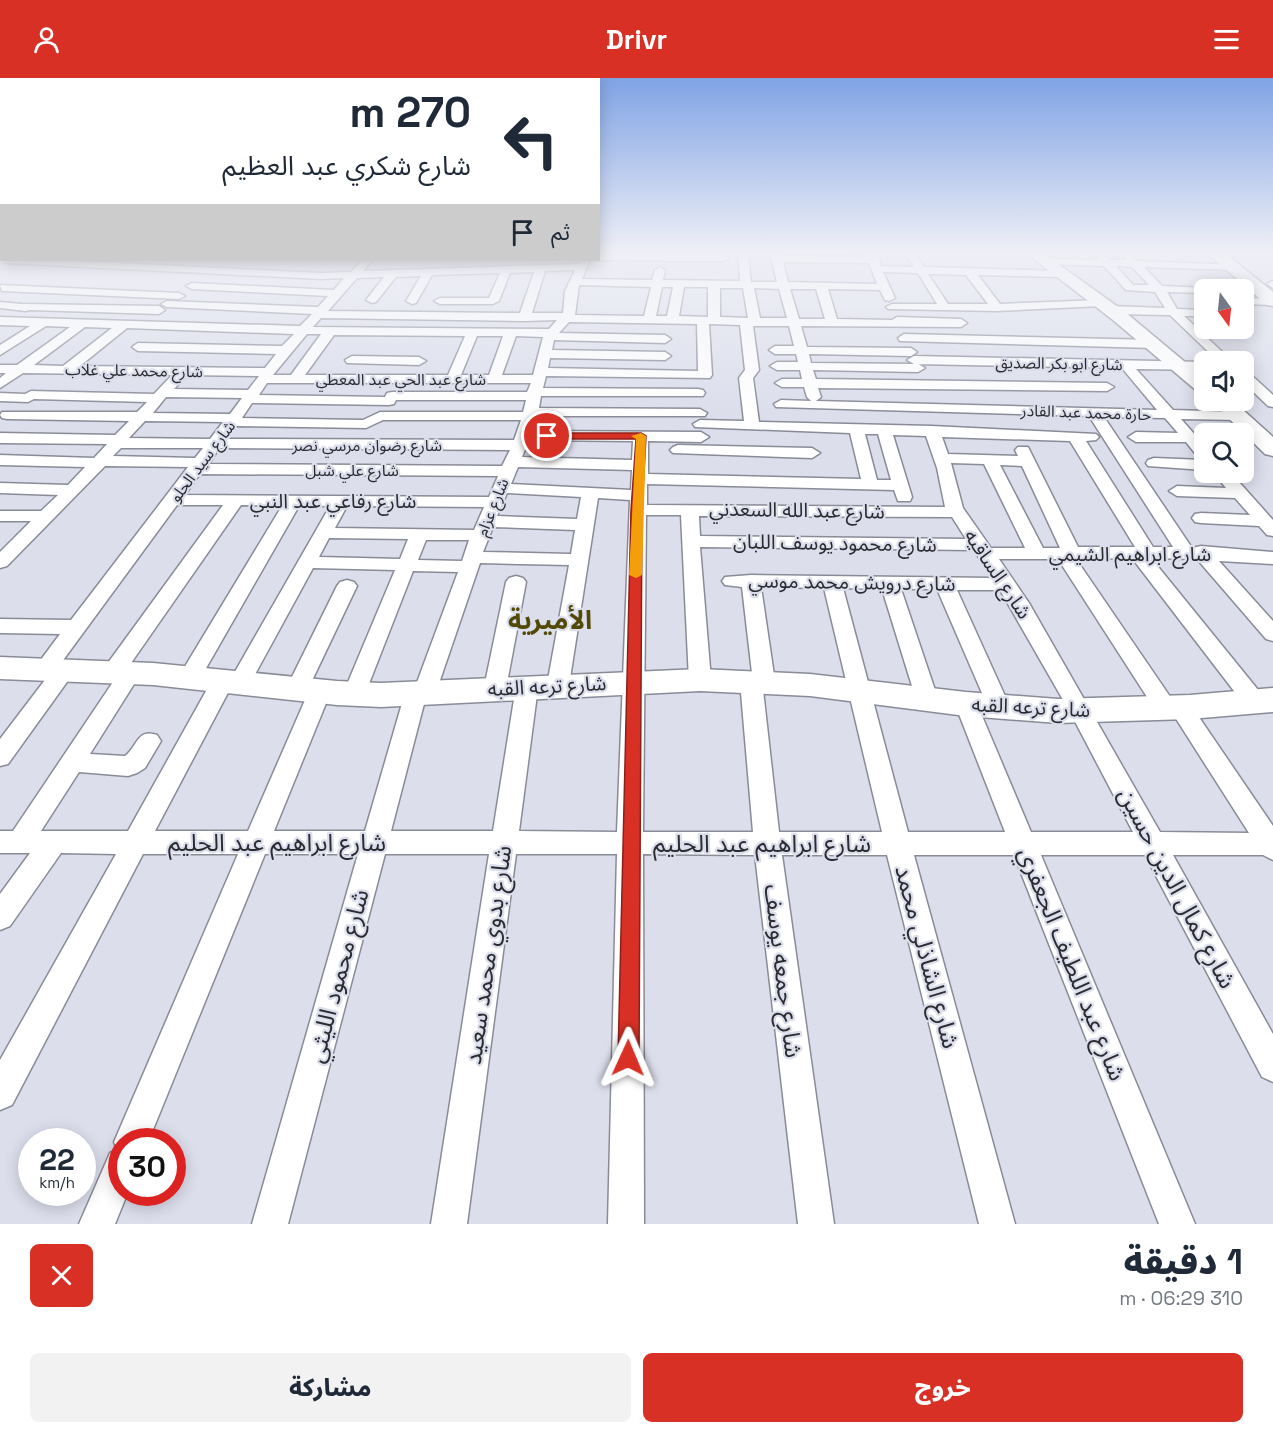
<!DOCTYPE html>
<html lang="ar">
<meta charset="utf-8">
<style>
:root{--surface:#fff;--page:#f2f2f3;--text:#1f2937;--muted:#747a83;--accent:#d93025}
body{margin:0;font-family:"Space Grotesk","Noto Sans Arabic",sans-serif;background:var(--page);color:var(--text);direction:rtl;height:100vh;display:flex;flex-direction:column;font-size:22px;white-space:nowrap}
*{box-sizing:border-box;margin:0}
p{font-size:20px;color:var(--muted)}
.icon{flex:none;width:33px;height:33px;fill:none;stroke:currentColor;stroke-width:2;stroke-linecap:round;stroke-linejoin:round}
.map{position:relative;height:1146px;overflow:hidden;direction:ltr}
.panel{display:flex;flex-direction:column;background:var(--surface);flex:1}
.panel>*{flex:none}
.banner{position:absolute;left:0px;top:0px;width:600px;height:183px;box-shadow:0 3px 15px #0003;direction:rtl;background:#fff;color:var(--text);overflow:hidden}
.needle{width:39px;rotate:165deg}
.buttons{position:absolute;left:1194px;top:201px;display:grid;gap:12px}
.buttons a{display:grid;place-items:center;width:60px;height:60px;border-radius:9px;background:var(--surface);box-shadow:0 3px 15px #0003;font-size:30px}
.speed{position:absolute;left:18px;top:1050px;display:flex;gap:12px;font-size:30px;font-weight:700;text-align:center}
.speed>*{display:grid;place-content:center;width:78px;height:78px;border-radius:50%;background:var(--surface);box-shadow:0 3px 15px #0003;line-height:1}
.speed small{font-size:15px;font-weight:400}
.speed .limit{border:9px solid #d22;background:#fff;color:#111}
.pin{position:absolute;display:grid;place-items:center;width:51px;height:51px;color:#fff;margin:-26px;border:3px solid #fff;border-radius:50%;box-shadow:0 2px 6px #0007}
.me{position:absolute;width:66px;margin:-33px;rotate:1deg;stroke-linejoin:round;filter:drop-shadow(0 0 4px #0008)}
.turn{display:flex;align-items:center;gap:21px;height:126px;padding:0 30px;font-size:27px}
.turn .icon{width:78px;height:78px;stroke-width:2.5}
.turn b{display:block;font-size:42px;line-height:51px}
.then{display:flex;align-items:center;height:57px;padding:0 30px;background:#0003;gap:12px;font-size:22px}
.round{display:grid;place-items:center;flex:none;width:63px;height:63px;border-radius:9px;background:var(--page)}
.overview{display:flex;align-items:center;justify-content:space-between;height:102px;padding:0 30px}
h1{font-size:36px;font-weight:800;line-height:45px}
.cta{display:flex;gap:12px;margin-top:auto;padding:12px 30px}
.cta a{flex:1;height:69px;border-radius:9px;background:var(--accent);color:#fff;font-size:24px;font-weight:800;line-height:69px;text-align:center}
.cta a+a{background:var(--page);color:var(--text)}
header{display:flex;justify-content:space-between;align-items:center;height:78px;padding:0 30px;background:var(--accent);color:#fff;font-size:27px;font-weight:800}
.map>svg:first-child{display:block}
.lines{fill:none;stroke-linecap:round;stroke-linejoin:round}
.street-casing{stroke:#898b97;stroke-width:3}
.secondary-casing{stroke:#898b97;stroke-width:3}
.primary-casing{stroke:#898b97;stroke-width:3}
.street{fill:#fff;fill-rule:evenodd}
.secondary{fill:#fff;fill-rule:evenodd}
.primary{fill:#fff;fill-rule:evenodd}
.route{fill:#d93025;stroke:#8d1f18;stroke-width:1.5}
.slow{fill:#f59e0b}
.labels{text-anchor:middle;stroke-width:4.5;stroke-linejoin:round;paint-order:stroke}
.far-street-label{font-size:16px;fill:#2b2c31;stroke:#dcdeec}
.street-label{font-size:20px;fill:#2b2c31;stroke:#dcdeec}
.near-street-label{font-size:24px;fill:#2b2c31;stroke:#dcdeec}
.district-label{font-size:26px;font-weight:bold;fill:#534907;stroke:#dcdeec}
</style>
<header><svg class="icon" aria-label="menu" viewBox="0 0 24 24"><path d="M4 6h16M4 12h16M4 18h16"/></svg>Drivr<svg class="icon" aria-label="person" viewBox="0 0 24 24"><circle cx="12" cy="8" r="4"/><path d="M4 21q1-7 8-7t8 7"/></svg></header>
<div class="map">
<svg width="1273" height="1146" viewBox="0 0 1273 1146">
<rect width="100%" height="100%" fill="#dcdeec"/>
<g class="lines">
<g class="street-casing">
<path id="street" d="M738 175H748L751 204H777L770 175H780L781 178 869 179 868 175H878L881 188 914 189 905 175H915L924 189 1060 193 1065 196 1060 199 978 197 1000 226 1102 222 1108 225 1102 228 997 233 888 231 886 229 892 226H937L918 195 883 194 895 220 889 223 885 222 880 212 828 211 837 241 892 242 897 239 961 241 967 245 961 249 801 248 807 269 911 270 917 274 911 278 809 276 811 285 918 286 925 290 918 294 813 292 816 301 1107 305 1114 309 1107 313 818 310 821 319 816 323 1157 332 1122 290 914 286 907 282 914 278 1204 284V292L1136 291 1173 332 1238 334 1245 338 1238 342 1181 341 1204 367V381L1198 379 1186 364H1136L1128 359 1136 354 1178 355 1165 340 1104 339 1192 470 1201 468 1273 474V486L1219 483 1273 543V563L1266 561 1197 481 1151 480 1263 618 1266 624 1263 630 1255 632 1247 630 1132 480 1076 481 1173 623 1180 621 1188 623 1273 748V782L1263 777H1173L1273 956V1004L1262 999 1145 777H1041L1195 1146H1159L1014 777H914L1015 1146H979L887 777H782L834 1146H798L755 777 643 776 644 1146H608L617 776H516L467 1146H431L489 776H385L288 1146H252L358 776H265L148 1064H122V1114H128L115 1146H79L110 1075 117 1072 114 1064 238 776H143L12 1027 0 1032V982L116 776 61 775 10 848 0 852V816L30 775H0V753H13L115 601 105 599 102 594 105 589 223 427H177L61 585 72 587 75 592 72 597 8 686 0 688V661L48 598 37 596 34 591 60 556 0 555V541L71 542 188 389 105 388 7 488 0 490V474L31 443H0V433H41L58 417 0 415V405L68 407 85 389 0 387V377L94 380 107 366 0 365V355L115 357 129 343 7 341 2 340 0 337 2 334H137L147 324 34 321 28 324 0 323V315L25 316 31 313 154 316 172 297 23 295 0 310V300L6 295H0V287H17L70 249 46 248 0 277V267L30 248 0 247V239L300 248 312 236 167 229 161 226 167 223 318 229 328 218 192 211 186 208 192 205 334 212 344 200 321 201 7 185 2 182H58L321 195 351 194 362 182H372L363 193 578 186 580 182H590L582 201 652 202 655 192 660 189 665 192 663 202 740 203ZM783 184 869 185 877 206 788 204ZM575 192 565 213 563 235H532L545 193ZM534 194 520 235 328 233 357 200 384 199 366 222 372 225 376 224 396 199 421 198 406 223 412 226 416 225 432 197 500 195 489 220H440L434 223 440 226H493L499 223 510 195ZM928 196 966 197 988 226H948ZM579 207 651 209 644 238 575 237ZM662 209H673L667 238H656ZM684 209H708V239L679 238ZM720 210H743L748 240 720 239ZM754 210 779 211 787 240H760ZM790 211H816L825 241H799ZM321 240 525 243 557 242 549 251 313 249ZM569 244 697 246 698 293 548 290 550 280 665 282 671 278 665 274 552 272 554 262 665 265 671 261 665 257 559 255ZM709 246 740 247 745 292 739 300 744 343 700 342 693 346 695 349 850 355 861 401 648 396V363L701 364 709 359 701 354 533 353 537 338H705L707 335 700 331 539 330 541 318H703L705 315 703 312 698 311 543 310 546 298 710 300 712 297ZM753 248H789L794 268H775L769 272 775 276H796L798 284H777L770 288 777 292H800L802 301H782L775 305 782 309H804L807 319 811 323 781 322 774 326 776 329 1089 338 1173 469H1153L1086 363 1096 362 1099 359 1096 356 932 348 759 344 753 300 759 292ZM85 249 112 250 63 288 34 287ZM127 250 294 256 282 268 138 265 132 269 138 273 276 276 265 290 80 288ZM307 256H321L291 297H273ZM334 257 465 258 448 297H305ZM477 258H503L489 297H461ZM516 258 543 259 533 297H502ZM187 297 259 298 248 312 174 311ZM267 305H531L527 314H392L387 315 385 319 259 317ZM166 319 242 320 230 336 153 335ZM396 322H526L523 334H380L363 342 242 340 252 325 389 327 394 326ZM383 342H521L514 362 226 361 235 348 366 350ZM145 343 223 344 210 361 129 360ZM865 356H878L891 402H877ZM893 357 926 358 937 390 945 429 647 427V406L894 412 898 423H910L912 419ZM942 359 1070 363 1135 469H1078L1028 369H1018L1015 372 1018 378 948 376ZM529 362 633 363 632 382 522 379ZM121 370H203L195 380 113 378ZM219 370 510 372 502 388 209 386ZM951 385 984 386 1025 470H991L963 430ZM1000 387 1022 388 1060 470H1043ZM518 389 632 392 631 412 511 406ZM200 396 498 398 489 419 185 417ZM507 415 581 419 577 441 497 438ZM598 420 630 422 617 754 519 753 538 609 535 603 527 601 519 603 516 609 493 753H391L425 622 433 620 436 614 480 485 569 487 547 607 550 613 558 615 566 613 569 607ZM241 427 282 428 178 600 181 606 189 608 197 606 299 428H330L232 599 223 595 215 597 128 753H41L79 694 128 698 137 695 145 690 161 663 157 657C137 650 138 668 125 678L90 676 141 595 138 590 129 588ZM347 428 484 429 474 452 335 450ZM646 437H681L689 602 692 608 700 610 708 608 711 602 700 469 974 472 992 500 751 497 725 499 722 503 725 507 742 509 752 595 743 597 740 603 753 754H643ZM699 438 952 439 966 461 700 458ZM493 449 575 452 571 476 483 474ZM329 460 408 461 400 481 319 479ZM426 462H469L462 483 418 482ZM999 481H1058L1158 636 1166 638 1173 636 1249 755 1160 754 1029 525ZM313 490 395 492 343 616 346 622 354 624 362 622 365 616 413 493 458 494 416 607 408 609 405 615 365 753H274L331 613 328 607 320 605 312 607 309 613 248 753H155L231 609 239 613 247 611ZM761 509 824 510 882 754H779L763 612 772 610 775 604ZM843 510 882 511 916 621 919 627 927 629 935 627 938 621 901 511H937L988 629 991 635 999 637 1007 635 1010 629 957 512H1000L1070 634 1133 754H1031L977 626 974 620 966 618 958 620 955 626 1005 754H908Z
M598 176 724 177 729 180 724 183 596 182H598Z
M1102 176 1110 182H1126L1124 180 1129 177 1138 183 1236 187V191L1232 192 1144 189 1162 208 1208 210 1209 212H1204V215L1167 214 1177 231 1204 232V238H1184L1233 284H1219L1170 237 1111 236 1105 232 1111 228 1165 230 1155 214 1126 212 1104 188 1044 186 1039 183 1044 180 1099 182 1097 179ZM1116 188 1132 189 1149 207H1133Z
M1272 203H1273V210L1267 206Z
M0 207 179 215 185 218 179 221 2 213Z
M1244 220 1273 221V227L1244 226Z
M0 224 22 226 159 228 165 232 159 236 30 232 25 233 0 230Z
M904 256 1154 262 1160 266 1154 270 900 263 898 260Z
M352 278 419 279 426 283 419 287 347 285 345 282Z
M1244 294 1249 295 1273 317V329L1268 328 1244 305Z
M678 367 812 370 820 375 812 380 673 375 670 372 673 369Z
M1154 380 1204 382V392L1148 388 1146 385 1148 382Z
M1213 394H1230L1273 442V458L1267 457 1259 448 1201 445 1195 444 1192 440 1195 436 1201 435 1250 437 1235 420 1177 418 1169 413 1177 408 1226 410Z
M516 498 523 500 526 504 506 610 503 616 495 618 487 616 484 610 506 504 509 500Z
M347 502 354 504 357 508 308 611 305 617 297 619 289 617 286 611 337 508 340 504Z"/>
</g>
<g class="secondary-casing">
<path id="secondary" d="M1026 175H1043L1125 234 1204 300V315L1197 313 1113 242Z
M1210 322H1232L1273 359V378L1265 376Z
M0 579 153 585 337 603 381 605 700 591 810 596 966 614 1058 621 1190 617 1273 610V634L1190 641 1058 645 966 638 810 618 700 613 381 629 337 627 153 607 0 601Z"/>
</g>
<g class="primary-casing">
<path id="primary" d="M1207 175H1225L1273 214V228L1267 227Z"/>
</g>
<use href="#street" class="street"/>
<use href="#secondary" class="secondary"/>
<use href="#primary" class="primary"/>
</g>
<linearGradient id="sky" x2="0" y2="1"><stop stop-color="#80a3e5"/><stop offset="0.52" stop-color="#eff0f6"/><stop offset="1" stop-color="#eff0f6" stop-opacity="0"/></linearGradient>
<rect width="1273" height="336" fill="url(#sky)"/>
<path class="route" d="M641 355 646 358 642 432 639 980 636 987 628 990 621 987 618 980 631 432 636 361H547L542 358 547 355Z"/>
<path class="slow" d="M641 355 646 358 642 497 636 500 629 497 636 361 631 358Z"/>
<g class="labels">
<g class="far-street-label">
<text transform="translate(1059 285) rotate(1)" y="6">شارع ابو بكر الصديق</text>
<text transform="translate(134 292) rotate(1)" y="6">شارع محمد علي غلاب</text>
<text x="401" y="307">شارع عبد الحي عبد المعطي</text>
<text transform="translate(1086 334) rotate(2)" y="6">حارة محمد عبد القادر</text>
<text x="367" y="373">شارع رضوان مرسي نصر</text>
<text transform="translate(202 383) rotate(-53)" y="6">شارع سيد الحلو</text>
<text x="352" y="398">شارع علي شبل</text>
<text transform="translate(492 429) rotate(-68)" y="6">شارع عزام</text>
</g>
<g class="street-label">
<text x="333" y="430">شارع رفاعي عبد النبي</text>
<text transform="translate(797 432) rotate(1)" y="7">شارع عبد الله السعدني</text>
<text transform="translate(835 465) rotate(1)" y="7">شارع محمود يوسف اللبان</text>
<text x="1130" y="483">شارع ابراهيم الشيمي</text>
<text transform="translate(998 496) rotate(56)" y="7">شارع الساقيه</text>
<text transform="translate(852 504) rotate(1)" y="7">شارع درويش محمد موسي</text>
<text transform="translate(547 608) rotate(-3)" y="7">شارع ترعه القبه</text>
<text transform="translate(1031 629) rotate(3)" y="7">شارع ترعه القبه</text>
</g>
<g class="near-street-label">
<text x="277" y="773">شارع ابراهيم عبد الحليم</text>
<text x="762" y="774">شارع ابراهيم عبد الحليم</text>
<text transform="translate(1177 810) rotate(62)" y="8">شارع كمال الدين حسين</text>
<text transform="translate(488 877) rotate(-82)" y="8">شارع بدوي محمد سعيد</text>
<text transform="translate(927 879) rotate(75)" y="8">شارع الشاذلي محمد</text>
<text transform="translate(1072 886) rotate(68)" y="8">شارع عبد اللطيف الجعفري</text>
<text transform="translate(783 893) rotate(83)" y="8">شارع جمعه يوسف</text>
<text transform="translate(338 898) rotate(-75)" y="8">شارع محمود الليثي</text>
</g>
<g class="district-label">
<text x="550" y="551">الأميرية</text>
</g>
</g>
</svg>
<div class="buttons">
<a><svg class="needle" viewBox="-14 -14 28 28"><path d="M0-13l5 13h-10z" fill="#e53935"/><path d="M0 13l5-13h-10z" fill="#747a83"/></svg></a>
<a><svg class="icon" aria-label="sound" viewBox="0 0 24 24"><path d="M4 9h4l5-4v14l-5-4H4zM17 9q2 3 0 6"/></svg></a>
<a><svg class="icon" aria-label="search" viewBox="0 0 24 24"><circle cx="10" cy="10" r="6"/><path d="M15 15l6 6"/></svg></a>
</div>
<div class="speed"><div>22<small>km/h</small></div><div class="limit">30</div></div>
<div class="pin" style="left:547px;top:358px;background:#d93025"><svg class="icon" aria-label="arrive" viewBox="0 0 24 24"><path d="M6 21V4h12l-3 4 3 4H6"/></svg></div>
<svg class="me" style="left:628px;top:980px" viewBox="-20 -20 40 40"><path d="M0-17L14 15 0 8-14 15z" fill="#d93025" stroke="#fff" stroke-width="4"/></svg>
<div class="banner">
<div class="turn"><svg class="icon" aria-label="left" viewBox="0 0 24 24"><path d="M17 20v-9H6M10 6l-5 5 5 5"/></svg><div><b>270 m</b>شارع شكري عبد العظيم</div></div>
<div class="then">ثم<svg class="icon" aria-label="arrive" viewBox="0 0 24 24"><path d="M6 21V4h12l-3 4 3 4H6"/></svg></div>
</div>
</div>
<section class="panel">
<div class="overview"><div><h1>1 دقيقة</h1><p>310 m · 06:29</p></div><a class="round" style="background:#d93025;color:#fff"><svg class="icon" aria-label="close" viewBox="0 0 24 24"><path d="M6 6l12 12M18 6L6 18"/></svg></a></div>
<div class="cta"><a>خروج</a><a>مشاركة</a></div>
</section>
